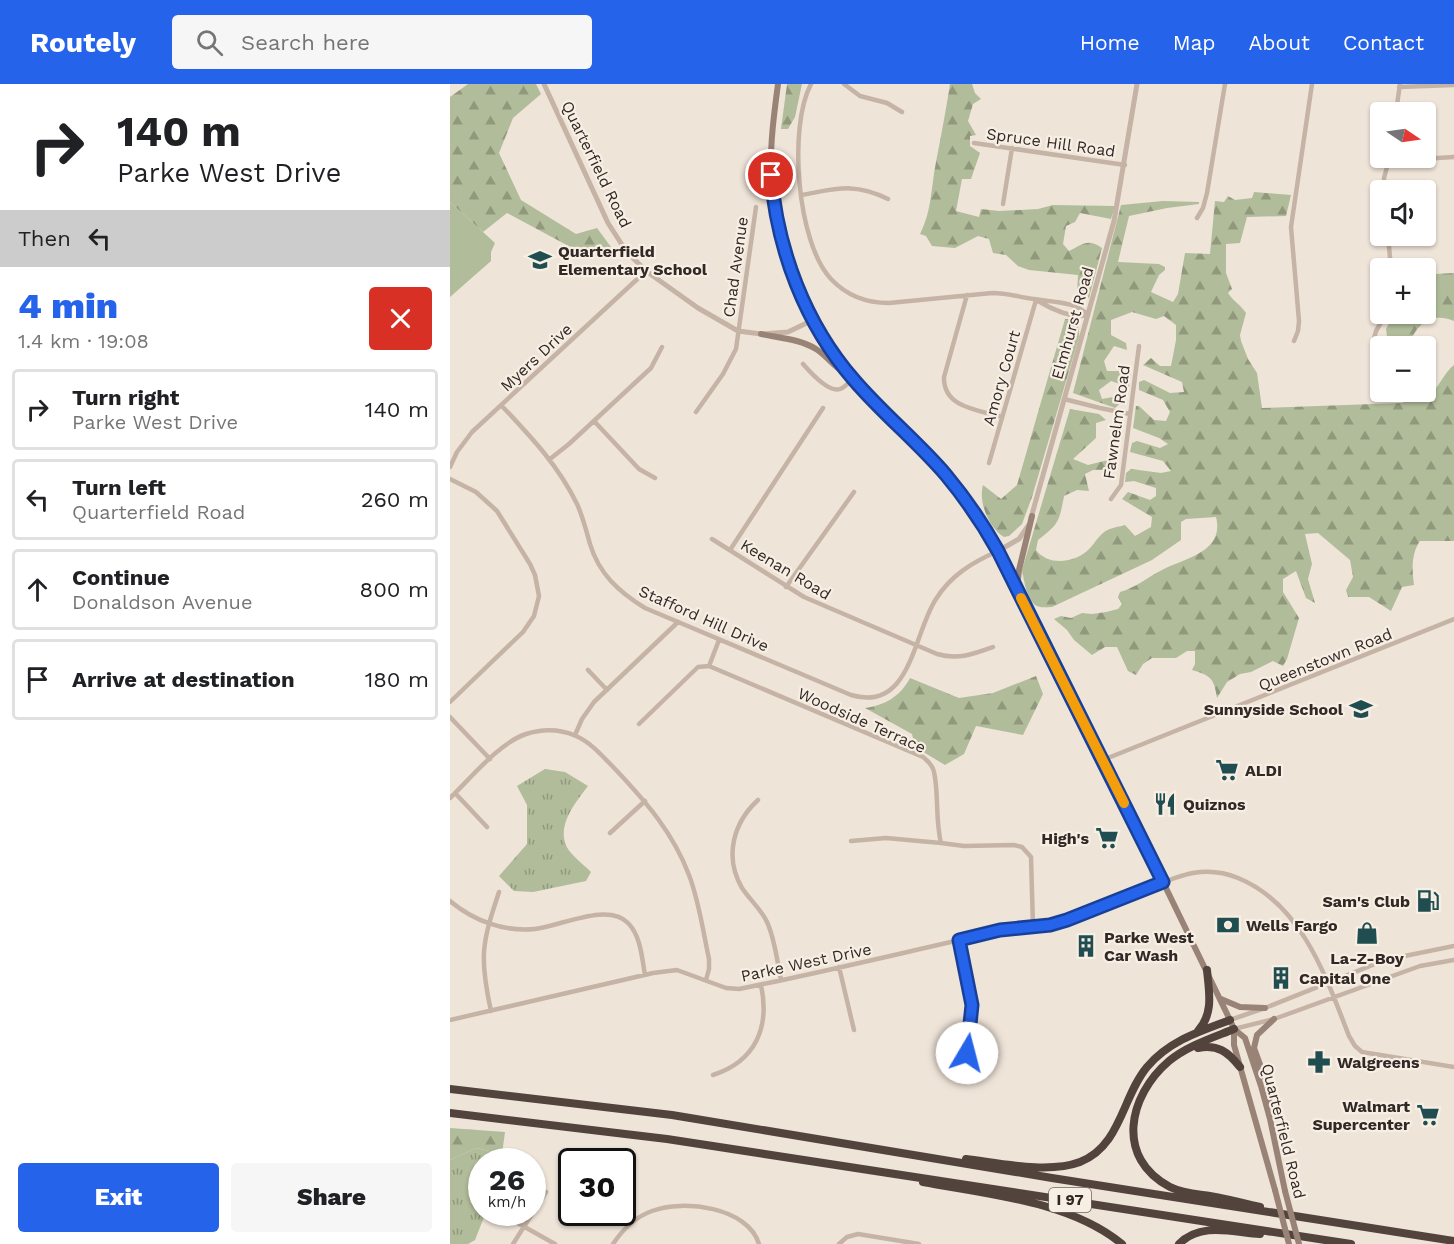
<!DOCTYPE html>
<meta charset="utf-8">
<style>
:root{--surface:#fff;--page:#f6f6f6;--text:#202124;--muted:#757577;--line:#e0e0e0;--accent:#2563eb}
body{margin:0;font-family:"Work Sans",sans-serif;background:var(--page);color:var(--text);height:100vh;display:flex;flex-direction:column;font-size:22px;white-space:nowrap}
*{box-sizing:border-box;margin:0}
p{font-size:20px;color:var(--muted)}
.icon{flex:none;width:33px;height:33px;fill:none;stroke:currentColor;stroke-width:2;stroke-linecap:round;stroke-linejoin:round}
.map{position:relative;flex:1;overflow:hidden}
.sheet{display:flex;flex-direction:column;background:var(--surface);width:450px}
.sheet>*{flex:none}
.banner{background:#fff;color:var(--text);overflow:hidden}
.needle{width:39px;rotate:103deg}
.controls{position:absolute;left:920px;top:18px;display:grid;gap:12px}
.controls a{display:grid;place-items:center;width:66px;height:66px;border-radius:6px;background:var(--surface);box-shadow:0 2px 4px #0004;font-size:30px}
.speed{position:absolute;left:18px;top:1064px;display:flex;gap:12px;font-size:30px;font-weight:700;text-align:center}
.speed>*{display:grid;place-content:center;width:78px;height:78px;border-radius:50%;background:var(--surface);box-shadow:0 2px 4px #0004;line-height:1}
.speed small{font-size:15px;font-weight:400}
.speed .limit{border:3px solid #111;border-radius:9px;background:#fff;color:#111}
.pin{position:absolute;display:grid;place-items:center;width:51px;height:51px;color:#fff;margin:-26px;border:3px solid #fff;border-radius:50%;box-shadow:0 2px 6px #0007}
.me{position:absolute;width:66px;margin:-33px;rotate:8deg;stroke-linejoin:round;filter:drop-shadow(0 0 4px #0008)}
.turn{display:flex;align-items:center;gap:21px;height:126px;padding:0 18px;font-size:27px}
.turn .icon{width:78px;height:78px;stroke-width:2.5}
.turn b{display:block;font-size:42px;line-height:51px}
.then{display:flex;align-items:center;height:57px;padding:0 18px;background:#0003;gap:12px;font-size:22px}
.round{display:grid;place-items:center;flex:none;width:63px;height:63px;border-radius:6px;background:var(--page)}
.overview{display:flex;align-items:center;justify-content:space-between;height:102px;padding:0 18px}
h1{font-size:36px;font-weight:800;line-height:45px;color:var(--accent)}
.cta{display:flex;gap:12px;margin-top:auto;padding:12px 18px}
.cta a{flex:1;height:69px;border-radius:6px;background:var(--accent);color:#fff;font-size:24px;font-weight:800;line-height:69px;text-align:center}
.cta a+a{background:var(--page);color:var(--text)}
ul{padding:0;list-style:none}
li{display:flex;align-items:center;gap:18px;height:81px;margin:0 12px 9px;padding:0 6px;border:3px solid var(--line);border-radius:6px}
li div{flex:1}
li b{display:block;font-size:22px}
li em{font-style:normal}
header{display:flex;align-items:center;gap:36px;box-sizing:border-box;height:84px;padding:0 30px;background:var(--accent);color:#fff}
header strong{font-size:28px}
nav{display:flex;gap:33px;margin-inline-start:auto;font-size:21px}
.search{width:420px;height:54px;background:var(--page);display:flex;align-items:center;gap:15px;box-sizing:border-box;padding:0 21px;border-radius:6px;color:var(--muted);font-size:22px}
main{display:flex;flex:1;min-height:0}
.map>svg:first-child{display:block}
.grass{fill:#b1bc9a}
.forest{fill:url(#forest-firs)}
.park{fill:url(#park-tufts)}
.lines{fill:none;stroke-linecap:round;stroke-linejoin:round}
.minor{stroke:#c5b3a5;stroke-width:4.5}
.tertiary{stroke:#c5b3a5;stroke-width:5}
.secondary{stroke:#998377;stroke-width:6}
.motorway{stroke:#52443d;stroke-width:8}
.secondary-bridge{stroke:#998377;stroke-width:6}
.route-casing{stroke:#184099;stroke-width:15}
.route{stroke:#2563eb;stroke-width:10}
.slow{stroke:#f59e0b;stroke-width:10}
.labels{text-anchor:middle;stroke-width:4.5;stroke-linejoin:round;paint-order:stroke}
.shield{fill:#f7eee4;stroke:#6d645f;stroke-width:1.5}
.shield-label{font-size:15px;font-weight:bold;fill:#322926}
.street-label{font-size:16px;fill:#322926;stroke:#f7eee4}
.poi-label{font-size:16px;font-weight:bold;fill:#322926;stroke:#f7eee4;text-anchor:start}
</style>
<header>
<strong>Routely</strong>
<div class="search"><svg class="icon" aria-label="search" viewBox="0 0 24 24"><circle cx="10" cy="10" r="6"/><path d="M15 15l6 6"/></svg>Search here</div>
<nav><a>Home</a><a>Map</a><a>About</a><a>Contact</a></nav>
</header>
<main>
<section class="sheet">
<div class="banner">
<div class="turn"><svg class="icon" aria-label="right" viewBox="0 0 24 24"><path d="M7 20v-9h11M14 6l5 5-5 5"/></svg><div><b>140 m</b>Parke West Drive</div></div>
<div class="then">Then<svg class="icon" aria-label="left" viewBox="0 0 24 24"><path d="M17 20v-9H6M10 6l-5 5 5 5"/></svg></div>
</div>
<div class="overview"><div><h1>4 min</h1><p>1.4 km · 19:08</p></div><a class="round" style="background:#d93025;color:#fff"><svg class="icon" aria-label="close" viewBox="0 0 24 24"><path d="M6 6l12 12M18 6L6 18"/></svg></a></div>
<ul>
<li><svg class="icon" aria-label="right" viewBox="0 0 24 24"><path d="M7 20v-9h11M14 6l5 5-5 5"/></svg><div><b>Turn right</b><p>Parke West Drive</p></div><em>140 m</em></li>
<li><svg class="icon" aria-label="left" viewBox="0 0 24 24"><path d="M17 20v-9H6M10 6l-5 5 5 5"/></svg><div><b>Turn left</b><p>Quarterfield Road</p></div><em>260 m</em></li>
<li><svg class="icon" aria-label="ahead" viewBox="0 0 24 24"><path d="M12 20V5M6 11l6-6 6 6"/></svg><div><b>Continue</b><p>Donaldson Avenue</p></div><em>800 m</em></li>
<li><svg class="icon" aria-label="arrive" viewBox="0 0 24 24"><path d="M6 21V4h12l-3 4 3 4H6"/></svg><div><b>Arrive at destination</b></div><em>180 m</em></li>
</ul>
<div class="cta"><a>Exit</a><a>Share</a></div>
</section>
<div class="map">
<svg width="1004" height="1160" viewBox="0 0 1004 1160">
<defs>
<pattern id="forest-firs" width="22" height="20" patternUnits="userSpaceOnUse" patternTransform="scale(1.5)"><rect width="22" height="20" fill="#b1bc9a"/><path d="M5 1l3.5 6h-7zM16 11l3.5 6h-7z" fill="#91997d"/></pattern>
<pattern id="park-tufts" width="24" height="20" patternUnits="userSpaceOnUse" patternTransform="scale(1.5)"><rect width="24" height="20" fill="#b1bc9a"/><path d="M3 7l-1-3M5 7V3M7 7l1-3M15 17l-1-3M17 17v-4M19 17l1-3" fill="none" stroke="#91997d"/></pattern>
</defs>
<rect width="100%" height="100%" fill="#efe4d8"/>
<path class="grass" d="M0 118 45 159 41 168V177L0 213Z"/>
<path class="forest" d="M18 0H86L91 10 63 34 49 69 71 116 126 150 147 144 161 163 141 174 57 129 33 148 0 118V13Z
M337 0H352L345 33 338 45H331Z
M500 0H522L525 9 531 15 523 20 518 37 526 51 520 52V62L530 69 521 95H512L506 127 529 133 531 125 549 127 588 125 603 121 665 122 661 135 630 129 625 138 616 142 613 160 619 167C633 160 638 154 652 164L639 214 631 213 627 209 628 191 579 186 568 182 556 171 543 169 539 155 528 152 505 164 482 162 476 152 470 150C482 127 481 103 486 78 491 52 496 26 500 0Z
M804 108 841 111 836 132 797 133 790 159 776 160V189L782 205 778 209C783 217 791 221 796 229L790 251 791 257 798 275 807 289 812 324 951 319 975 312 978 305 983 308C991 299 995 288 1004 281V457H970C961 470 962 486 964 501L952 503 941 527 919 513H898L896 506 903 493 900 476 868 449 855 450 862 480 858 495 865 519 856 514 846 487 833 495V508L849 534 837 575 833 582 823 577 801 588 790 590 777 598 767 614C764 594 761 592 742 586L745 580V567H737L726 574H702L693 580 686 591 678 587 667 563H655L642 571 624 556 617 546 604 535 611 532 621 534 632 529 642 530 656 528 668 525 672 520 668 513 670 508C685 504 698 493 712 486 735 474 775 468 766 433L736 435 731 438V456L702 476 602 523C597 523 591 524 587 522 577 517 574 496 572 486L620 325 649 330 656 336 646 339V354L623 375 638 381 658 376 662 378 658 386H643L635 390 639 407 627 406 614 412C609 438 609 440 588 456L586 466C598 482 623 479 637 467 643 462 647 454 653 449 658 444 668 443 675 441L685 452 701 443 702 433 672 415 678 408 700 416 706 412V404L684 397 675 398 676 389 681 385 711 389 721 387 713 377 680 368 682 359 687 357 710 364 718 360 709 354 683 344 686 322H689L704 336 716 337 720 328 713 316 689 306V298L694 296 720 309 734 308 732 298 693 281 701 274 710 282H721L726 256V241L714 232 706 235 682 228 661 236V251L676 259 677 266 664 262 654 277 657 287H681L679 303 661 297 649 306 652 315 668 312 674 316 665 324 623 309 671 121 713 117 749 118V120L717 124 679 132 668 178 709 180 715 183V186L709 191 701 208 723 218 728 210 735 169 760 170 765 117 774 118 778 112 785 116 802 114Z
M975 188 985 190 1004 189V237C981 228 968 239 959 260L937 252 936 245 944 230H975Z
M615 235C626 234 630 243 629 253L582 413 572 440 559 452 554 453C539 444 528 418 533 401L551 415 567 401Z
M586 592 593 610 573 651 526 642 514 670 495 681 465 663 462 650 415 624C435 621 450 613 460 594L509 614 543 609Z
M0 1044 55 1048 52 1070 26 1064 0 1076Z"/>
<path class="park" d="M95 685 115 688 138 702C126 718 109 738 115 759 118 769 133 780 141 788L136 797 83 808 64 807 49 792 77 760V721L67 702Z
M26 1064 52 1070 51 1077H32V1128H36L25 1156 18 1160H0V1076Z"/>
<g class="lines">
<path class="minor" d="M361 0C338 43 347 159 381 195 397 212 417 219 439 219L542 209C557 209 569 213 584 215 601 218 625 217 638 231
M394 0 410 12 437 19 452 28
M949 3 1004 1
M946 28 950 0
M524 59 675 81
M939 77 1004 73
M935 106 934 94 939 76
M351 111C386 105 404 98 438 115
M553 120 562 64
M747 134 753 124 757 109 775 0
M938 152 941 184
M517 211 494 293C493 324 529 326 552 333
M588 217C601 225 623 235 638 231
M844 257 848 247 849 237 841 143 862 0
M923 258 926 247 936 230
M353 280C360 288 379 309 390 305 395 303 399 298 403 295
M614 315 650 324 680 330
M52 322C81 353 108 381 127 420 133 433 136 446 140 460 149 490 169 508 195 524L401 611C461 629 463 550 486 515 501 491 523 478 548 467
M246 328 273 290 286 265 306 123
M144 337 189 385 205 394
M100 375 119 360 201 284 212 263
M539 379 586 216
M0 383 7 368 22 348 196 187
M0 395 26 408 47 427 80 480 85 491 89 512 84 532 73 548 0 618
M661 415 671 401 689 262
M262 455 354 513 487 570C508 576 524 570 543 563
M280 466 373 324
M336 503 404 408
M259 582 473 673C478 677 483 682 484 688 489 710 485 735 491 759L514 762 564 761 572 763 581 773 583 843
M138 586 157 606
M0 633 40 675
M189 640 248 583 259 582 269 556
M125 651 132 635 144 618 228 538
M653 676 1004 535
M5 709 37 743
M0 714C21 694 49 659 76 650 92 645 110 645 126 652 142 659 154 674 167 687 197 719 223 749 239 791 249 817 253 847 259 875V885L256 896
M308 716C283 739 274 773 292 804 300 816 311 825 317 838 325 855 327 877 331 896
M160 749 195 717
M401 757 436 754 491 759
M0 817C24 837 54 848 85 845 111 842 158 818 178 839 191 852 192 875 195 891
M509 856 522 921 514 988
M389 883 404 946
M41 927C29 873 32 859 49 808
M0 936 203 889 227 886 276 904 289 905C370 889 451 869 532 851 554 846 577 845 599 841 612 839 625 833 638 828 657 821 677 813 697 805 728 792 754 780 788 794 852 820 876 893 899 952L905 962 912 968 1004 983
M780 936 815 924 935 876 1004 862
M784 945 824 935 970 882 1004 876
M263 991C306 977 320 943 311 901
M48 1128 105 1160
M63 1160 96 1108
M163 1160C173 1145 185 1133 202 1127 233 1115 298 1123 309 1160
M389 1160 397 1153 408 1150 469 1160"/>
<path class="tertiary" d="M94 0 158 139 176 167 196 187 248 224 288 247 311 250 338 248 363 236
M581 434 664 137 687 0
M548 467 569 455 578 442"/>
<path class="secondary" d="M328 0C324 30 320 60 321 90 324 162 356 239 402 294 431 329 467 357 497 392 517 415 533 441 548 467L699 769 780 936 784 945V961L825 1106
M311 250C329 254 350 255 366 265 377 272 384 283 395 289
M567 504 569 486 582 432
M771 915 790 923 815 924
M784 945 795 954 811 1002 820 1035 835 1107
M819 1022V1005L804 964 807 951 824 935"/>
<path class="motorway" d="M784 945C762 954 737 962 719 977 678 1012 665 1074 720 1103 732 1109 747 1110 760 1112 777 1115 793 1119 810 1123
M748 947C764 929 759 908 757 886
M748 964C768 960 778 968 790 983
M0 1005 222 1031 602 1094 1004 1157
M0 1029 217 1055 901 1160
M516 1075C549 1079 598 1090 630 1078 671 1062 672 1013 697 983 719 957 750 947 780 936
M473 1098C537 1110 620 1117 672 1160
M729 1160C750 1138 782 1148 810 1150"/>
<path class="secondary-bridge" d="M825 1106 839 1160
M835 1107 849 1160"/>
</g>
<g class="lines">
<g class="route-casing">
<path id="route" d="M321 91C327 165 355 240 404 296 433 330 468 358 496 391 516 415 533 440 548 467L713 798 617 836 600 841 550 846 509 856 522 921 517 969"/>
</g>
<use href="#route" class="route"/>
<path class="slow" d="M571 514 674 719"/>
</g>
<defs>
<g id="school-bare" transform="scale(1.8)"><path d="M0-5L7-2L0 1L-7-2ZM-4 1L0 2.5L4 1V4Q0 6-4 4Z" fill="#1f4d50" stroke="#f7eee4" stroke-width="2.5" paint-order="stroke"/></g>
<g id="supermarket-bare" transform="scale(1.8)"><path d="M-6-5.5h2.5l.6 2H6L4.5 2H-2.5L-4.4-4H-6ZM-1.5 3.2a1.3 1.3 0 1 0 .1 0ZM3 3.2a1.3 1.3 0 1 0 .1 0Z" fill="#1f4d50" stroke="#f7eee4" stroke-width="2.5" paint-order="stroke"/></g>
<g id="restaurant-bare" transform="scale(1.8)"><path d="M-5-6h1v4h1v-4h1v4h1v-4h1v5L-1.5 .5V6h-2V.5L-5-1ZM5-6V6H3V1.5H1.5Q1.5-4 5-6Z" fill="#1f4d50" stroke="#f7eee4" stroke-width="2.5" paint-order="stroke"/></g>
<g id="fuel-bare" transform="scale(1.8)"><path d="M-5.5-6h7V0h2V4h1.3V-2.5L3-4.5l.8-.8L6-3V5H2.5V1h-1V6h-7ZM-4.2-4.7v3.2H.2V-4.7Z" fill="#1f4d50" stroke="#f7eee4" stroke-width="2.5" paint-order="stroke"/></g>
<g id="bank-bare" transform="scale(1.8)"><path d="M-6-4H6V4H-6ZM0-2.3a2.3 2.3 0 1 0 0 4.6a2.3 2.3 0 1 0 0-4.6Z" fill="#1f4d50" stroke="#f7eee4" stroke-width="2.5" paint-order="stroke"/></g>
<g id="shop-bare" transform="scale(1.8)"><path d="M-5-2.5h2.3a2.7 3.5 0 0 1 5.4 0H5L5.5 6h-11ZM-1.5-2.5h3a1.5 2.3 0 0 0-3 0Z" fill="#1f4d50" stroke="#f7eee4" stroke-width="2.5" paint-order="stroke"/></g>
<g id="building-bare" transform="scale(1.8)"><path d="M-4-6H4V6H1V3H-1V6H-4ZM-2.5-4.3h1.7v1.8h-1.7ZM.8-4.3h1.7v1.8H.8ZM-2.5-1h1.7V.8h-1.7ZM.8-1h1.7V.8H.8Z" fill="#1f4d50" stroke="#f7eee4" stroke-width="2.5" paint-order="stroke"/></g>
<g id="pharmacy-bare" transform="scale(1.8)"><path d="M-2-6h4v4h4v4h-4v4h-4v-4h-4v-4h4Z" fill="#1f4d50" stroke="#f7eee4" stroke-width="2.5" paint-order="stroke"/></g>
</defs>
<g fill-rule="evenodd">
<use href="#school-bare" x="90" y="176"/>
<use href="#school-bare" x="911" y="625"/>
<use href="#supermarket-bare" x="777" y="686"/>
<use href="#restaurant-bare" x="715" y="720"/>
<use href="#supermarket-bare" x="657" y="754"/>
<use href="#fuel-bare" x="978" y="817"/>
<use href="#bank-bare" x="778" y="841"/>
<use href="#shop-bare" x="917" y="849"/>
<use href="#building-bare" x="636" y="862"/>
<use href="#building-bare" x="831" y="894"/>
<use href="#pharmacy-bare" x="869" y="978"/>
<use href="#supermarket-bare" x="978" y="1031"/>
</g>
<g class="labels">
<rect class="shield" x="599" y="1104" width="42" height="24" rx="4.5"/>
<g class="shield-label">
<text x="620" y="1121">I 97</text>
</g>
<g class="street-label">
<text transform="translate(601 58) rotate(8)" y="6">Spruce Hill Road</text>
<text transform="translate(147 80) rotate(64)" y="6">Quarterfield Road</text>
<text transform="translate(285 183) rotate(-82)" y="6">Chad Avenue</text>
<text transform="translate(622 239) rotate(-74)" y="6">Elmhurst Road</text>
<text transform="translate(86 273) rotate(-43)" y="6">Myers Drive</text>
<text transform="translate(551 294) rotate(-74)" y="6">Amory Court</text>
<text transform="translate(666 338) rotate(-82)" y="6">Fawnelm Road</text>
<text transform="translate(336 485) rotate(31)" y="6">Keenan Road</text>
<text transform="translate(254 534) rotate(24)" y="6">Stafford Hill Drive</text>
<text transform="translate(875 575) rotate(-22)" y="6">Queenstown Road</text>
<text transform="translate(412 636) rotate(24)" y="6">Woodside Terrace</text>
<text transform="translate(356 878) rotate(-12)" y="6">Parke West Drive</text>
<text transform="translate(834 1047) rotate(76)" y="6">Quarterfield Road</text>
</g>
<g class="poi-label">
<text x="108" y="173">Quarterfield<tspan x="108" dy="18">Elementary School</tspan></text>
<text x="893" y="631" text-anchor="end">Sunnyside School</text>
<text x="795" y="692">ALDI</text>
<text x="733" y="726">Quiznos</text>
<text x="639" y="760" text-anchor="end">High's</text>
<text x="960" y="823" text-anchor="end">Sam's Club</text>
<text x="796" y="847">Wells Fargo</text>
<text x="654" y="859">Parke West<tspan x="654" dy="18">Car Wash</tspan></text>
<text x="917" y="880" text-anchor="middle">La-Z-Boy</text>
<text x="849" y="900">Capital One</text>
<text x="887" y="984">Walgreens</text>
<text x="960" y="1028" text-anchor="end">Walmart<tspan x="960" dy="18">Supercenter</tspan></text>
</g>
</g>
</svg>
<div class="controls">
<a><svg class="needle" viewBox="-14 -14 28 28"><path d="M0-13l5 13h-10z" fill="#e53935"/><path d="M0 13l5-13h-10z" fill="#757577"/></svg></a>
<a><svg class="icon" aria-label="sound" viewBox="0 0 24 24"><path d="M4 9h4l5-4v14l-5-4H4zM17 9q2 3 0 6"/></svg></a>
<a>+</a>
<a>−</a>
</div>
<div class="speed"><div>26<small>km/h</small></div><div class="limit">30</div></div>
<div class="pin" style="left:321px;top:91px;background:#d93025"><svg class="icon" aria-label="arrive" viewBox="0 0 24 24"><path d="M6 21V4h12l-3 4 3 4H6"/></svg></div>
<svg class="me" style="left:517px;top:969px" viewBox="-20 -20 40 40"><circle r="19" fill="#fff"/><path d="M0-13L10 11 0 6-10 11z" fill="#2563eb"/></svg>
</div>
</main>
